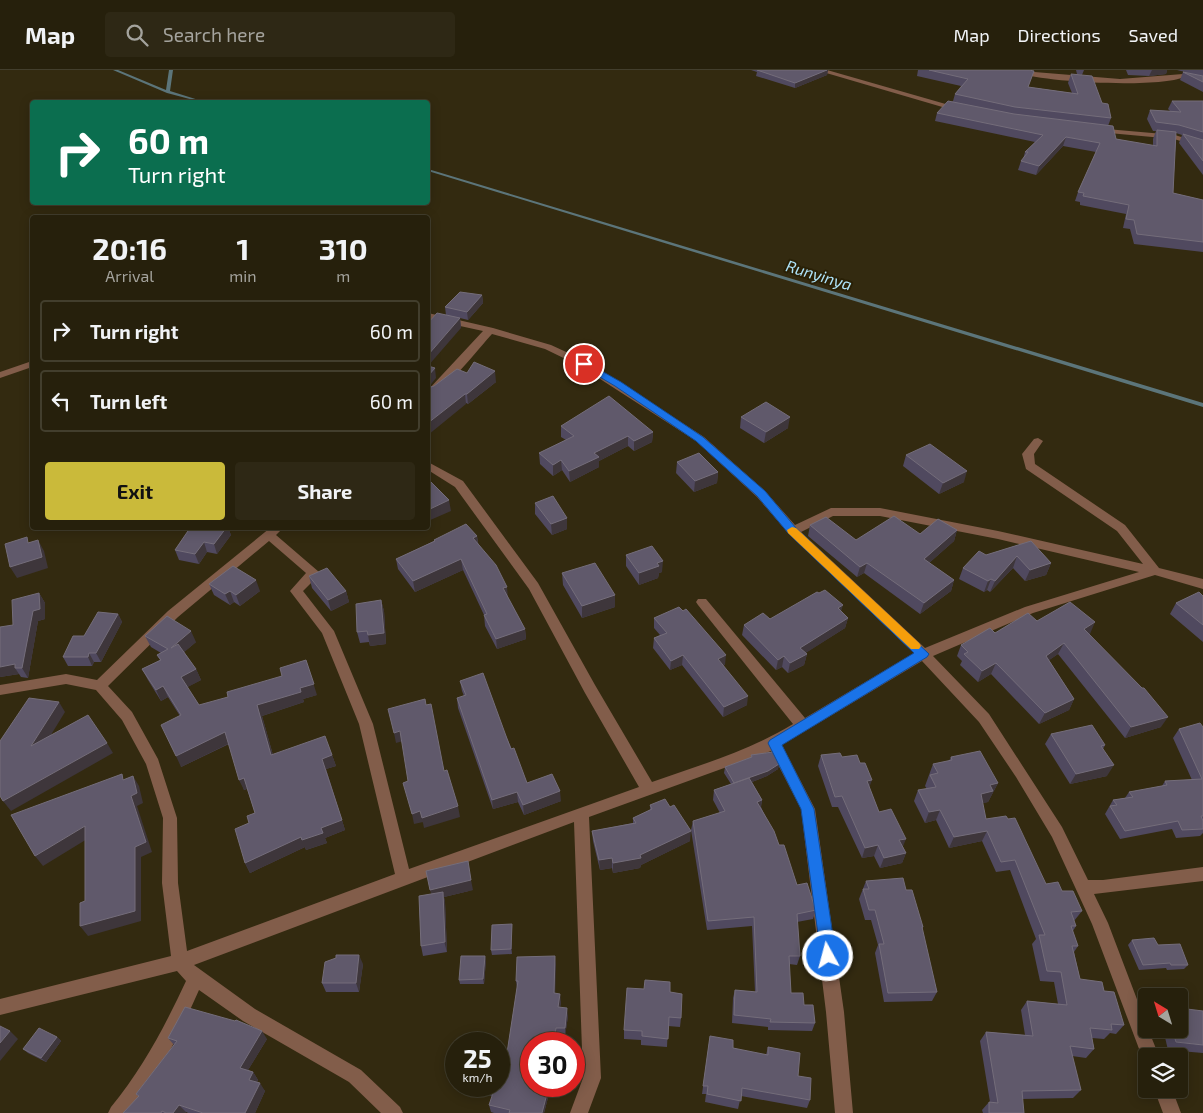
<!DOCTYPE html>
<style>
:root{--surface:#26200c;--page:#2e2815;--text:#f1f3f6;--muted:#a4a39d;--line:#423e2d;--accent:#caba3a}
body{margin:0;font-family:"Exo 2",sans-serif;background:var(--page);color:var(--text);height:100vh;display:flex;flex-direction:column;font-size:19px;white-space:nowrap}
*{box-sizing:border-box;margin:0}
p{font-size:16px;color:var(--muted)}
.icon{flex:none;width:28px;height:28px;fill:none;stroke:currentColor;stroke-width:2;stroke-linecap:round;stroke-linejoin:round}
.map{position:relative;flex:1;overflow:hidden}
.details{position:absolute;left:30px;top:145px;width:400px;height:315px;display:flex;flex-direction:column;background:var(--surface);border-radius:5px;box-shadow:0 2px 12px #0003,0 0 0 1px var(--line)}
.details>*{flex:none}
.hud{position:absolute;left:30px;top:30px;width:400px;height:105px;border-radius:5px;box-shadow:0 2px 12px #0003,0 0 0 1px var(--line);background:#0b6e4f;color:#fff;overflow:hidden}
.needle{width:32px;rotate:322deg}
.buttons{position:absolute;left:1138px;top:918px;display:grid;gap:10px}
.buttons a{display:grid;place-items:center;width:50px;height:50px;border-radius:5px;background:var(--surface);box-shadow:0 2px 12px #0003,0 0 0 1px var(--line);font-size:25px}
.speed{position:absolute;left:445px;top:962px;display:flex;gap:10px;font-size:25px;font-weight:700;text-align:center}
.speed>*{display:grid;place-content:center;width:65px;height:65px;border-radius:50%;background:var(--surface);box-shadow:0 2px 12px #0003,0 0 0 1px var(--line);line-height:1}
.speed small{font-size:12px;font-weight:400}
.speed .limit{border:8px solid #d22;background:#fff;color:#111}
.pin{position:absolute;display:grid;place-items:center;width:42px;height:42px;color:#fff;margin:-21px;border:2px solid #fff;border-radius:50%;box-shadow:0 1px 5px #0007}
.me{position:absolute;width:55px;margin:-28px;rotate:353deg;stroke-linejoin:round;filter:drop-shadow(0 0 4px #0008)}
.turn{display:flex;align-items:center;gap:18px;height:105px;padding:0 15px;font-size:22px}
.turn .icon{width:65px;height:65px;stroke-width:2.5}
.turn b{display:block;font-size:35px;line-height:42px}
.eta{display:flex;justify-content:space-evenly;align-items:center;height:85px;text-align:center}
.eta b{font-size:30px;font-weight:700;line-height:35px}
.action{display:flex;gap:10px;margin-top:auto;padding:10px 15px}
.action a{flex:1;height:58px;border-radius:5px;background:var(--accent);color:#111;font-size:20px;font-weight:700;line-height:58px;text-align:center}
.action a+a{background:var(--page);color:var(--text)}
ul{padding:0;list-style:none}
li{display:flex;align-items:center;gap:15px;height:62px;margin:0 10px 8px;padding:0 5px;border:2px solid var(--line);border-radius:5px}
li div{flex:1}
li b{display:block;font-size:19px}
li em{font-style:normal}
header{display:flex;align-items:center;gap:30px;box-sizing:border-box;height:70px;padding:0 25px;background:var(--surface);border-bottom:1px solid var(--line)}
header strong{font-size:24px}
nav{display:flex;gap:28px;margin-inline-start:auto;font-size:18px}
.search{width:350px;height:45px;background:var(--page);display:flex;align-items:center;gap:12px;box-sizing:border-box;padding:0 18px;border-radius:5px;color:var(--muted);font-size:19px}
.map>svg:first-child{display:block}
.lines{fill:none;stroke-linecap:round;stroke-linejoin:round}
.stream{fill:#5c757a;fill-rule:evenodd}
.street{fill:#825d4a;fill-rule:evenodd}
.wall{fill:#50495f}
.shaded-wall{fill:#3e363b}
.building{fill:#60596b;stroke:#746d7a}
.route{fill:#1a73e8;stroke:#114b97}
.slow{fill:#f59e0b}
.labels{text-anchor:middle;stroke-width:4;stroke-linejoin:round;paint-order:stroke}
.far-water-label{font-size:16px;font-style:italic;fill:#afe4fa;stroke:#292006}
</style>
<header>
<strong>Map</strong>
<div class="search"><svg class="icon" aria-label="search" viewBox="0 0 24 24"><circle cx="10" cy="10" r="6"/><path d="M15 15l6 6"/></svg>Search here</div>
<nav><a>Map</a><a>Directions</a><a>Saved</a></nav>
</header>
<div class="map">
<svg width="1203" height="1043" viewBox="0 0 1203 1043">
<rect width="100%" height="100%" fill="#332a10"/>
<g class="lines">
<path class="stream" d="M113 0H118L166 20 169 0H173L170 21 205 32H201L167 23Z
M428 99 1203 333V337L428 101Z"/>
<path class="street" d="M816 0H827L963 39 956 41Z
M1011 0 1120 9 1183 4 1186 6C1166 19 1031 13 1011 0Z
M1095 58 1175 65 1203 74V78L1174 69 1098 62H1095Z
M428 243 493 258 551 275 588 292 704 367 765 421 795 455 831 438H880L998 461 1143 494 1117 461 1026 399 1022 384 1034 369 1038 368 1043 371 1034 384 1035 394 1125 455 1159 498 1203 509V519L1155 505 1033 543 933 586 989 644 1062 757 1088 810H1103L1203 797V811L1094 824 1108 853 1146 953V959H1148L1159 986H1146V993L1144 992 1092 854 1052 767 1016 707 979 652 922 591 782 675 815 739 844 942 853 1043H835L826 942 801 739 771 681 589 747 601 1008 588 1043H570L583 1008 574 752 194 895 255 939 361 1000 400 1037 403 1043H381L349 1012 243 951 199 920C180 963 159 1006 129 1043H108L111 1037C143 998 165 956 186 911L177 901 0 945V929L171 886 162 813 163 748 146 694 122 650 96 620 66 614 0 625V615L66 604 97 610 168 541 270 458H283L276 465 319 502 314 510 303 521 334 561 373 654 409 799 639 717 585 623 529 519 455 417 428 400V392L463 411 538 513 595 615 652 712C700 695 749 681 793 654L698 535 696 532 698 529H706L805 648 914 583 789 464 757 427 696 371 580 296 545 279 492 264C480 277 442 325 428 328V320L483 261 428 249ZM833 446H880L998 469 1139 502 1025 537 925 578 801 462ZM269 471 306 503 290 521 322 563 359 654 395 804 187 881 178 813 177 748 158 689 132 642 108 616 178 547Z
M32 291V297L0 308V302Z
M1154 1019H1172L1181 1043H1163Z"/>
</g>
<path class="wall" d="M751 0H828L827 5 795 18 756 6 757 2Z
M918 0H1029L1028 17 1072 23 1068 13 1071 4 1102 33 1111 48 1108 56 1116 69 1153 76V69L1156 61H1153L1147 49 1150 40 1170 41 1168 39 1172 31H1203V105L1179 73 1182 65 1176 63 1173 123 1203 130V182L1134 174 1130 159 1123 158 1126 144 1080 135V132L1075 131 1078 122 1096 82 1063 76 1036 105 1018 100 1021 91 1023 89 1025 82 1035 72 935 51 937 43 953 31 955 24 961 16 917 6Z
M1076 0H1084L1082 5 1077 4Z
M1126 0H1167L1166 4 1149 6 1128 5Z
M1177 0H1203V22L1180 10 1183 2 1189 3Z
M482 225 483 233 468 250 460 248 461 258 446 245 445 237Z
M467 303 496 312 468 334 434 316Z
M741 347 788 358 764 373 740 358Z
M561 356 653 362 652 372 634 381 628 376 599 391V397L570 412 562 400 553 406 540 394 539 383 566 370 561 367Z
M906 385 964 412 939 424 903 396Z
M677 392 718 402 717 413 694 422 676 403Z
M535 433 567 448V459L552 465 535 444Z
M810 455 856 470 957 460 954 471 929 493 954 510 951 521 920 544 864 503 857 507 808 466Z
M190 458H228L231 465 217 484 207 482 199 494 179 490 175 480Z
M477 466 478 473 525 559 526 569 497 579 485 556 484 545 463 500 415 522 398 499 396 489 434 471V470Z
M1031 471 1051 493 1046 505 1025 511 1013 498 990 522 987 520 984 522 959 509 963 498 986 485Z
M626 485 662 502 659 503 658 508 639 515 626 496Z
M562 503 615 525V537L582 548 563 515Z
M309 506 346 521 349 532 331 541 312 518Z
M209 514 260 521 240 536 234 532 230 535 214 525Z
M39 523 45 533V549L38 551 28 608 21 607 19 604 0 607 13 555Z
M1203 526V572L1170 544 1176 533Z
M381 530 384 541 386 574 370 576 369 572 360 573 357 562Z
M841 541 848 548 845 558 805 583 807 584 804 595 788 603 782 597 776 600 742 565 744 555 770 549Z
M118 544 122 552 101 592H94L92 596H68L63 587 84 566Z
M654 548 725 595H723L747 635 723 647 682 595 670 600 653 578 654 568 660 565 654 558Z
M1037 551 1090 564H1089L1161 657 1125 668 1058 584 1049 590 1074 629 1069 640 1039 654 991 604 978 612 960 595 962 591 957 586 961 575 995 563Z
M145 566 196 572 184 582 196 599 201 610 187 617 199 635 317 625 303 629 304 632 262 646 273 685H332L336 696 326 699 345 760 325 768 327 773 306 780 305 777 250 803 245 793 249 753 255 743 247 719 244 720 229 674 181 697 180 646 168 627 161 631 148 610 142 599 160 590 157 585 161 583 151 577Z
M460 611 506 666 527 713 561 731 524 745 518 732 493 739 458 638 457 628 464 626 462 621Z
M1203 657V763L1200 766 1176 768 1172 759 1120 769 1105 744 1113 730 1125 728 1129 722 1162 716 1165 711 1192 710 1173 668 1179 659Z
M1051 664 1105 675 1103 679 1107 706 1070 714 1045 674Z
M751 685 779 694 778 699 767 706 752 712 762 730 761 737 797 815 816 840 813 849 797 852 800 886 797 895 789 894 791 923 804 935 815 953 812 961 768 960V957L732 953 733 928 735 920 755 922 752 856 707 860 691 760 693 751 720 743 713 730 714 720 731 714 724 703 725 697 751 688Z
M821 685 842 687 869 717 879 742 903 777 906 783 902 793 880 798 874 786 862 788 838 737H832L818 696Z
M951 687 998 713 988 732 982 733 986 749 1046 814 1062 821 1082 841 1074 851 1076 856 1073 861 1078 876 1074 882 1080 909 1104 921 1124 955 1116 964 1110 963 1104 969 1092 968 1094 979 1086 988 1072 986 1081 1020 1073 1028 1022 1029 1024 1043H983L982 1040 989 1032H990L980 971 986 962 1025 965 1021 940 1027 931 1058 934 1054 912 1040 911 1032 874 1036 869 1010 800 996 802 982 771 949 778 936 750 925 753 914 731 918 720 927 719 925 716 933 694 949 691Z
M650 735 690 771 641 795 640 798 613 803 612 798 600 800 593 771 592 761 633 753V748L650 740Z
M866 811 906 820 923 857 922 859 937 922 932 931 884 932 875 883 878 875 871 850H865L859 829Z
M473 820 444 827 445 832 447 882 423 886 421 876 419 826Z
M512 854V884L492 885 491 880Z
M1132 870 1158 875 1188 895 1184 899 1167 900 1166 898 1139 900 1128 875Z
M555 886V923L561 932 560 937 568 946 565 966H557L556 974H531V1016H551L544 1043H494L491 1042 489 1035 492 1026 487 1025 485 1018 501 994 507 983 517 918 516 911Z
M486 890 484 914H460L459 910Z
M363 894 359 922H326L322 913Z
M670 922 681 948 680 957 668 956 667 977 641 975V970L624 969V960Z
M1203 941V983L1168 980 1163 959H1179Z
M710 966 733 978 766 985 768 977 798 1006 810 1030 807 1038 741 1026 738 1039 705 1032 706 1024H702Z
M57 967 61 971 46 992 28 983 23 979Z
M168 968 267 969 248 1000 253 1002 258 1010 257 1012 265 1021 255 1043H188L186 1042 185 1043H123L139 1027 136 1024 174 975Z"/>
<path class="shaded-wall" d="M827 0H828L827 5 795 18V13Z
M1152 0H1167L1166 4 1149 6Z
M1066 67 1063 76 1036 105 1039 96Z
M482 225 483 233 468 250 467 242Z
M460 248 461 258 428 296V285Z
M435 298 436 308 428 318V306Z
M495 301 496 312 468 334 467 324Z
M465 324 466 334 428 365V353Z
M790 347 788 358 764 373 766 362Z
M653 362 652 372 634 381V371Z
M628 366V376L599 391V397L570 412 569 401 594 383Z
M561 390 562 400 553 406V395Z
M967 401 964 412 939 424 943 413Z
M718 402 717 413 694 422 695 411Z
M449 430 451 441 428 451V440Z
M567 448V459L552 465 551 454Z
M226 458H228L231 465 217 484 214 474Z
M957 460 954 471 921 500 924 489Z
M477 466 478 477 473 468Z
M38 470 44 481 48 498 17 508 10 497Z
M204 472 207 482 199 494 195 484Z
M1017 486 1013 498 990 522 995 511Z
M461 489 463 500 415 522 413 511Z
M663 491 662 502 659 503 658 508 639 515V503L657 493Z
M867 493 864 503 857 507 860 497Z
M1051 493 1046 505 1025 511 1030 500Z
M991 509 987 520 984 522 988 511Z
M256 510 260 521 240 536 236 525Z
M954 510 951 521 920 544 924 533Z
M507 517 508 528 503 518Z
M230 521 234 532 230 535 225 524Z
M346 521 349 532 331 541 328 530Z
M39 523 45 533V549L38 551 28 608 22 598 33 541Z
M615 525V537L582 548V536Z
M381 530 384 541 386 574 370 576 368 565Z
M843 535 840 545 838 538Z
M118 544 122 552 101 592 96 583Z
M848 548 845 558 798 588 800 578Z
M1095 552 1090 564 1078 570 1084 559Z
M525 559 526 569 497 579 496 569Z
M191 561 196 572 176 589 171 578Z
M1064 573 1058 584 1041 596 1046 586Z
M89 583 94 592 92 596 88 587Z
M807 584 804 595 788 603 790 593Z
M683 585 682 595 670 600 671 591Z
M726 585 725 595 717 598 718 589Z
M784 586 782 597 776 600 778 590Z
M306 590 317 625 303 629 304 632 262 646 276 696 271 685 257 635 300 618Z
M996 593 991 604 978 612 982 601Z
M15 594V598L19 604 0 607V597Z
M196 599 201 610 186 618 181 607Z
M163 616 168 627 161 631 156 620Z
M748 626 747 635 723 647 724 637Z
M1074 629 1069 640 1039 654 1045 643Z
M59 632 65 642 38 686 31 676Z
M1168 647 1161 657 1125 668 1131 657Z
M400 661 403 671 396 673 394 663Z
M225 662 230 673 181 697 176 686Z
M107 673 113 683 11 741 3 731Z
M332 685 336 696 326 699 345 760 325 768 321 758 322 689Z
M779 694 778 699 767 706 734 719 735 713Z
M1114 695 1107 706 1070 714 1076 704Z
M133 706 139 716 143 733 137 736 152 782 141 787V851L88 866 80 856 131 726Z
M244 708 248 718 244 720 239 710Z
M872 710 868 721 867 711Z
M998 713 988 732 976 735 981 724 990 715Z
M560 721 561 731 524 745 523 735Z
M517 722 518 732 493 739 492 730Z
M762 730 760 739 757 732Z
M458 736 460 747 424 758 422 748Z
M940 740 936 750 925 753 929 742Z
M420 741 423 752 414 754 412 744Z
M85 756 92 766 43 796 35 786Z
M691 761 690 771 641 795 640 798 613 803V793L640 785Z
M987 761 982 771 949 778 954 767Z
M323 763 327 773 306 780 305 777 250 803 245 793 301 767Z
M906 769 902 779 899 770Z
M878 775 874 786 862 788 865 778Z
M906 783 902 793 880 798 884 788Z
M612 788V798L600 800 599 790Z
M471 810 473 820 444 827 445 832 447 882 430 820Z
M512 854V884L511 879Z
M359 885 363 894 359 922 356 913Z
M485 886 486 890 484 914 483 909Z
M555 886 556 895 555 932 554 923Z
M560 924 561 932 559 945 558 937Z
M567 938 568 946 565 966V958Z
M556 958 557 966 556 974H554Z
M10 961 18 969 0 991V973Z
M262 961 267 969 245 1005 240 998Z
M57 967 61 971 46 992 41 988Z
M253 1002 258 1010 255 1017 249 1010Z
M260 1013 265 1021 255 1043H245Z
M549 1016H551L544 1043H542Z
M179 1035 186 1042 185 1043H173Z"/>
<path class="building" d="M757 0H827L795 13Z
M929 0H1029L1034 1 1028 17 1078 24 1071 4 1092 6 1102 33 1108 34 1111 48 1015 37 955 24 968 9Z
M1183 2 1203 6V12Z
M948 31 1014 44 1113 56 1116 69 1157 76V60L1176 62 1173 123 1203 130V172L1137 164 1134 150 1126 149 1129 135 1083 126 1084 123 1078 122 1100 73 1066 67 1039 96 1021 91 1028 82H1025L1043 65 937 43Z
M1172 31H1203V62L1179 55 1156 52 1150 40 1181 42Z
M1183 64 1203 70V91Z
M460 222 482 225 467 242 445 237Z
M437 243 460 248 428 285V253Z
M474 292 495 301 467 324H465L428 353V318L434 316 457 299 467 303Z
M428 296 435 298 428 306Z
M609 326 653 362 634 371 628 366 594 383 599 387 569 401 561 390 553 395 539 383 574 366 561 356Z
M766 332 790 347 766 362 741 347Z
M930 374 967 401 943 413 906 385Z
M699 383 718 402 695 411 677 392Z
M428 409 449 430 428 440Z
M553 426 567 448 551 454 535 433Z
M894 446 920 464 938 449 957 460 924 489 954 510 924 533 867 493 860 497 810 455 826 447 856 470Z
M466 454 477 466 473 468 496 495 507 517 503 518 525 559 496 569 484 545 487 544 461 489 413 511 396 489 435 471 434 470Z
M190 458H226L214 474 204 472 195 484 175 480Z
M27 467 28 473 38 470 42 487 10 497 5 474Z
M1031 471 1051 493 1030 500 1017 486 995 511 991 509 988 511 963 498 979 481 986 485Z
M652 476 663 491 657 493 659 496 639 503 626 485Z
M595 493 615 525 582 536 562 503Z
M233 496 256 510 236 525 230 521 225 524 209 514Z
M327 498 346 521 328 530 309 506Z
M825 520 843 535 838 538 848 548 800 578 807 584 790 593 784 586 778 590 744 555 763 543 770 549 817 522 819 523Z
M1199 522 1203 526V555L1176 533Z
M39 523 40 539 33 541 22 598H15V594L0 597V557L13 555 12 530Z
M381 530 384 563 368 565 367 561 357 562 356 534Z
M1070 532 1095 552 1084 559 1142 618H1144L1168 647 1131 657 1064 573 1046 586 1074 629 1045 643 996 593 982 601 964 584 968 582 961 575 990 558 995 563 1028 543 1037 551Z
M679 537 683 541 686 539 726 585 718 589 748 626 724 637 683 585 671 591 654 568 667 563 654 548Z
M98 542 118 544 96 583H89L88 587H63L73 566H84Z
M167 546 191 561 171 578 178 574 196 599 181 607 199 635 228 627 227 622 282 606 280 598 306 590 314 614 300 618 301 622 257 635 271 685 325 666 332 685 322 689 342 750 321 758 323 763 302 770 301 767 245 793 235 759 249 753 247 746 255 743 244 708 239 710 225 662 176 686 161 655 181 645 163 616 156 620 142 599 161 590 157 585 168 579 145 566Z
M483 603 506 666 511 679 514 678 527 713 552 704 560 721 523 735 517 722 492 730 457 628 466 625 460 611Z
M29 628 59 632 31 676 88 645 107 673 3 731 0 726V671Z
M425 629 426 635 431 634 444 701 447 700 458 736 422 748 420 741 412 744 403 713 408 711 400 661 394 663 388 639Z
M1200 653 1203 657V746H1201L1203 751V759L1182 760 1178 751 1125 761 1110 736 1117 735 1113 730 1133 727 1129 722 1167 715 1165 711 1202 709 1179 659Z
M1092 655 1105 675 1101 676 1114 695 1076 704 1051 664Z
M980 681 998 713 990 715 993 721 981 724 986 749 1006 746 1008 749 1015 748 1046 814 1058 812 1062 821H1073L1082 841 1071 842 1076 856H1071L1078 876H1072L1080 909 1102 912 1104 921 1114 922 1124 955 1111 954 1112 960 1090 958 1094 979 1070 976 1081 1020 1022 1021 1024 1043H989V1032L998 1033 986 962 1033 966 1027 931 1067 935 1061 902 1047 901 1039 865H1045L1015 790 1001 792 987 761 954 767 940 740 929 742 918 720 936 717 930 705 938 703 933 694 952 690 951 687Z
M773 682 779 694 768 701 734 713 725 697 752 687 751 685Z
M840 683 842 687 857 685 860 693H865L872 710 867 711 879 742 891 739 906 769 899 770 906 783 884 788 878 775 865 778 842 726 835 727 821 685Z
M122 704 123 710 133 706 137 723 131 726 146 772 135 777V841L80 856V833L85 831V756L35 786 11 745Z
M749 708 762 730 757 732 774 761 779 775H784L797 815 807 813 815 838 816 840 797 844 800 886H789L791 923H803L804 935H813L815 953 770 952 771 949 734 945 735 920 757 922 754 847 708 851 693 751 725 741 714 720Z
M665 729 670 737 674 735 691 761 640 785 641 788 613 793 612 788 599 790 592 761 636 753 633 748 652 739 650 735Z
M468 791 471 810 430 820 426 801Z
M903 808 906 820H912L923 857H922L937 922 888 923 879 874H884L875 840H869L863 819H869L866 811Z
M443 822 445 872 421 876 419 826Z
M512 854 511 879 491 880 492 855Z
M1154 868 1158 875 1180 874 1188 895H1171L1170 893 1143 895 1132 870Z
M336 885H359L356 913H322L325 892 336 888Z
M461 886H485L483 909 459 910Z
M555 886 554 923 560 924 558 937 567 938 565 958H556L554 974H531V1016H549L542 1043H509L510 1040 489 1035 494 1020 485 1018 486 1016H499V993L501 994 504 983H507L518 911H516L517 887Z
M645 910 670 912V922L682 924 681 948 669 947 668 969 642 966V961L624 960 627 918 644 919Z
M185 937 235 951 236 950 262 961 240 998 253 1002 249 1010 260 1013 245 1043H203L179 1035 173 1043H166L162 1041 161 1043H123L139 1026 136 1024 177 971 168 968Z
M1179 938 1203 941V975L1176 972 1172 959H1179Z
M0 956 10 961 0 973Z
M39 958 57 967 41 988 23 979Z
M710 966 733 970V978L768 985V977L800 983 798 1006 811 1008 810 1030 742 1018 741 1031 707 1024 708 1016H703Z"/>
<path class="route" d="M584 291 621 312 703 367 765 421 796 458 929 584 927 587 782 675 814 739 836 886 833 891 828 893 823 891 821 886 801 739 768 673 770 670 914 583 789 464 757 426 696 371 615 316 581 296 579 294Z"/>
<path class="slow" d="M792 457 796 458 919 573 921 576 919 579H911L788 463 787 460Z"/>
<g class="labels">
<g class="far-water-label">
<text transform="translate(819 205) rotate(17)" y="6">Runyinya</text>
</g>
</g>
</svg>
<div class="buttons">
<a><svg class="needle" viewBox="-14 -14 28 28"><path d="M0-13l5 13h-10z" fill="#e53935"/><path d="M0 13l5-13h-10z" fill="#a4a39d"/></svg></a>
<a><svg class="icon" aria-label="layers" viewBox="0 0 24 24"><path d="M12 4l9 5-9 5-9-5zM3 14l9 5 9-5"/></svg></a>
</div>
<div class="speed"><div>25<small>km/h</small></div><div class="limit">30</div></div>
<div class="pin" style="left:584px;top:294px;background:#d93025"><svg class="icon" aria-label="arrive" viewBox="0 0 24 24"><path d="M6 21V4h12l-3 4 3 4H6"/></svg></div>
<svg class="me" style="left:828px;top:886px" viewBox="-20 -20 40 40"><circle r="17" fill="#1a73e8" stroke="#fff" stroke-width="3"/><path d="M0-11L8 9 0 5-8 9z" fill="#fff"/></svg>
<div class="hud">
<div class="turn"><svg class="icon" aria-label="right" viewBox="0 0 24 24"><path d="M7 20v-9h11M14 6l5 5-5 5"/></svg><div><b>60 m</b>Turn right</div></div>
</div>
<section class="details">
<div class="eta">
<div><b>20:16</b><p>Arrival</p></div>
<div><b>1</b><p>min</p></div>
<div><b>310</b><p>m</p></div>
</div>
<ul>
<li><svg class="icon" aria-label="right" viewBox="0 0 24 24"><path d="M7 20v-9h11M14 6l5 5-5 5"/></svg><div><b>Turn right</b></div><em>60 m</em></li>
<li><svg class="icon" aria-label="left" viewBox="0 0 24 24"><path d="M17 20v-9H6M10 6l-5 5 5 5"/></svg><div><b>Turn left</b></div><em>60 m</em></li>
</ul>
<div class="action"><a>Exit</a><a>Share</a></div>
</section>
</div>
